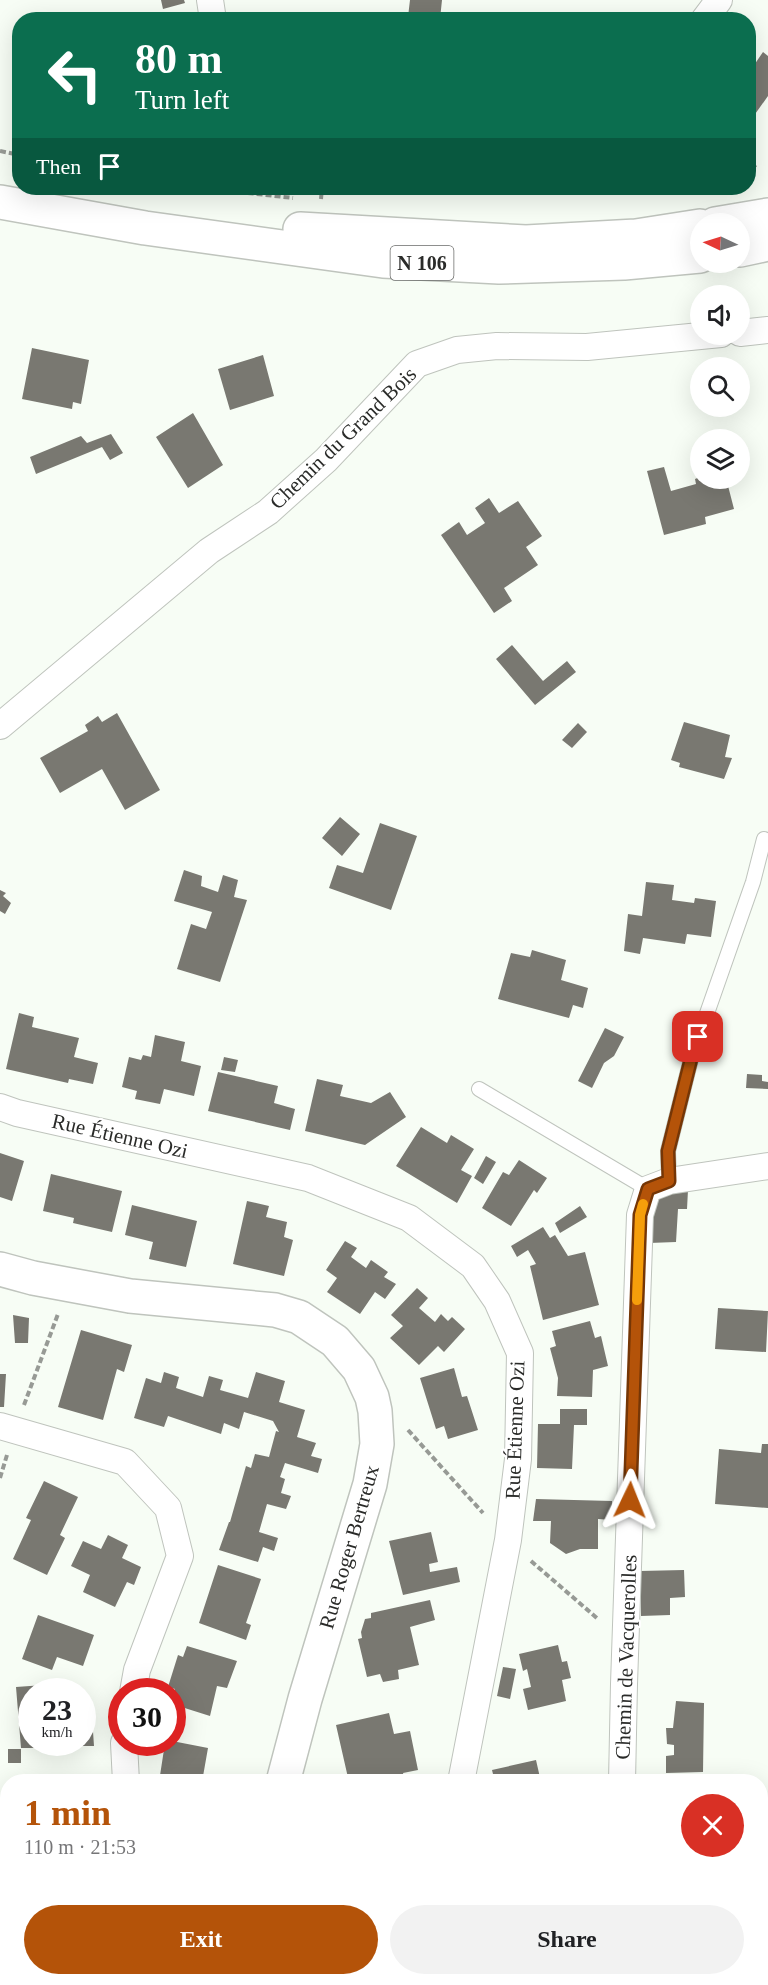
<!DOCTYPE html>
<meta charset="utf-8">
<style>
:root{--surface:#fff;--page:#f2f2f2;--text:#202124;--muted:#757577;--accent:#b45309}
body{margin:0;font-family:Georgia,serif;background:var(--page);color:var(--text);height:100vh;display:flex;flex-direction:column;font-size:22px;white-space:nowrap}
*{box-sizing:border-box;margin:0}
p{font-size:20px;color:var(--muted)}
.icon{flex:none;width:33px;height:33px;fill:none;stroke:currentColor;stroke-width:2;stroke-linecap:round;stroke-linejoin:round}
.map{position:relative;flex:1;overflow:hidden}
.details{position:absolute;left:0px;top:1774px;width:768px;height:212px;display:flex;flex-direction:column;background:var(--surface);border-radius:24px 24px 0 0;box-shadow:0 6px 24px #0002}
.details>*{flex:none}
.hud{position:absolute;left:12px;top:12px;width:744px;height:183px;border-radius:24px;box-shadow:0 6px 24px #0002;background:#0b6e4f;color:#fff;overflow:hidden}
.needle{width:39px;rotate:274deg}
.controls{position:absolute;left:690px;top:213px;display:grid;gap:12px}
.controls a{display:grid;place-items:center;width:60px;height:60px;border-radius:50%;background:var(--surface);box-shadow:0 6px 24px #0002;font-size:30px}
.speed{position:absolute;left:18px;top:1678px;display:flex;gap:12px;font-size:30px;font-weight:700;text-align:center}
.speed>*{display:grid;place-content:center;width:78px;height:78px;border-radius:50%;background:var(--surface);box-shadow:0 6px 24px #0002;line-height:1}
.speed small{font-size:15px;font-weight:400}
.speed .limit{border:9px solid #d22;background:#fff;color:#111}
.pin{position:absolute;display:grid;place-items:center;width:51px;height:51px;color:#fff;margin:-26px;border-radius:12px;box-shadow:0 3px 9px #0006}
.me{position:absolute;width:66px;margin:-33px;rotate:2deg;stroke-linejoin:round;filter:drop-shadow(0 0 4px #0008)}
.turn{display:flex;align-items:center;gap:21px;height:126px;padding:0 24px;font-size:27px}
.turn .icon{width:78px;height:78px;stroke-width:2.5}
.turn b{display:block;font-size:42px;line-height:51px}
.then{display:flex;align-items:center;height:57px;padding:0 24px;background:#0003;gap:12px;font-size:22px}
.round{display:grid;place-items:center;flex:none;width:63px;height:63px;border-radius:32px;background:var(--page)}
.overview{display:flex;align-items:center;justify-content:space-between;height:102px;padding:0 24px}
h1{font-size:36px;font-weight:700;line-height:45px;color:var(--accent)}
.primary-button{display:flex;gap:12px;margin-top:auto;padding:12px 24px}
.primary-button a{flex:1;height:69px;border-radius:36px;background:var(--accent);color:#fff;font-size:24px;font-weight:700;line-height:69px;text-align:center}
.primary-button a+a{background:var(--page);color:var(--text)}
.map>svg:first-child{display:block}
.building{fill:#797871}
.lines{fill:none;stroke-linecap:round;stroke-linejoin:round}
.service-casing{stroke:#bfc4bd;stroke-width:16}
.minor-casing{stroke:#bfc4bd;stroke-width:28}
.tertiary-casing{stroke:#bfc4bd;stroke-width:36}
.primary-casing{stroke:#bfc4bd;stroke-width:36}
.path{stroke:#979a95;stroke-width:4;stroke-dasharray:6 3;stroke-linecap:butt}
.service{stroke:#fff;stroke-width:14}
.minor{stroke:#fff;stroke-width:26}
.tertiary{stroke:#fff;stroke-width:33}
.primary{stroke:#fff;stroke-width:33}
.route-casing{stroke:#753606;stroke-width:15}
.route{stroke:#b45309;stroke-width:10}
.slow{stroke:#f59e0b;stroke-width:10}
.labels{text-anchor:middle;stroke-width:4.5;stroke-linejoin:round;paint-order:stroke}
.shield{fill:#fff;stroke:#6a6b69;stroke-width:1.5}
.shield-label{font-size:20px;font-weight:bold;fill:#2a2b29}
.street-label{font-size:21px;fill:#2a2b29;stroke:#fff}
</style>
<div class="map">
<svg width="768" height="1985" viewBox="0 0 768 1985">
<rect width="100%" height="100%" fill="#f7fdf5"/>
<path class="building" d="M161 0H184L185 3 163 9Z
M410 0H442L440 19 408 17Z
M763 52 768 56V96L748 124V74Z
M748 160 757 166 748 177Z
M32 348 89 360 81 404 73 402 72 409 22 399Z
M263 355 274 396 230 410 218 369Z
M193 413 223 465 188 488 156 437Z
M111 434 123 453 110 460 102 447 36 474 30 457 81 436 87 443Z
M664 467 671 491 696 484 695 479 700 477 726 478 734 509 705 517 706 524 664 535 647 471Z
M489 498 499 513 518 501 542 536 526 547 538 565 504 588 512 601 494 613 441 535 459 522 467 535 485 523 475 508Z
M512 645 543 681 567 661 576 672 535 705 496 659Z
M117 713 160 790 125 810 102 769 60 793 40 758 88 731 85 725 98 716 102 722Z
M684 722 730 735 725 757 732 758 724 779 679 767 680 763 671 760Z
M578 723 587 732 572 748 562 740Z
M340 817 360 834 342 856 322 838Z
M380 823 417 836 391 910 329 888 337 865 363 873Z
M184 870 202 876 201 886 218 892 223 875 238 880 234 897 247 900 220 982 177 969 191 924 206 929 212 912 174 901Z
M646 882 674 885 672 900 694 903 695 898 716 901 711 937 687 934 685 944 643 938 640 954 624 951 628 914 642 916Z
M0 890 6 893 3 896 11 903 5 914 0 911Z
M532 950 566 960 561 980 588 988 583 1008 573 1005 569 1018 498 999 511 953 530 957Z
M19 1013 34 1017 32 1027 79 1038 74 1057 98 1063 93 1084 69 1079 68 1083 6 1069Z
M605 1028 624 1037 614 1056 604 1063 592 1088 578 1081Z
M155 1035 185 1042 181 1061 201 1066 194 1096 164 1089 160 1104 135 1099 137 1091 122 1087 129 1057 141 1060 143 1055 151 1057Z
M224 1057 238 1060 235 1072 221 1070Z
M218 1072 278 1086 274 1103 295 1109 290 1130 208 1111Z
M747 1074 762 1075V1081L768 1082V1089L746 1088Z
M317 1079 343 1085 340 1096 371 1103 390 1092 406 1117 365 1145 305 1131Z
M421 1127 447 1143 451 1135 474 1149 461 1170 472 1176 457 1203 396 1166Z
M0 1153 24 1161 12 1201 0 1197Z
M486 1156 496 1162 483 1184 474 1178Z
M519 1160 547 1178 537 1193 534 1190 511 1226 482 1208 503 1172 509 1175Z
M51 1174 122 1191 112 1232 73 1223 74 1218 43 1211Z
M664 1190H688L687 1209H678L676 1242 649 1243V1206Z
M247 1201 269 1206 266 1217 287 1222 284 1237 293 1240 284 1276 233 1264Z
M132 1205 197 1221 186 1267 149 1259 153 1242 125 1235Z
M580 1206 587 1217 560 1233 555 1223Z
M543 1227 550 1238 555 1235 568 1256 585 1252 599 1305 543 1320 530 1266 536 1264 528 1250 517 1257 511 1246Z
M345 1241 357 1248 351 1257 366 1268 371 1260 388 1272 384 1277 396 1284 385 1299 375 1292 360 1314 327 1292 337 1278 326 1270Z
M417 1288 428 1298 419 1308 435 1322 441 1314 448 1321 452 1317 465 1329 444 1352 438 1346 419 1365 390 1338 403 1326 391 1315Z
M718 1308 768 1311 766 1352 715 1349Z
M13 1315 29 1318 28 1343H15Z
M590 1321 595 1338 601 1336 608 1366 593 1370 592 1397 557 1396 558 1378 550 1348 556 1346 552 1331Z
M81 1330 132 1345 124 1372 117 1369 103 1420 58 1407Z
M454 1368 462 1397 467 1396 478 1430 448 1439 444 1426 436 1429 420 1378Z
M164 1372 179 1377 176 1388 203 1397 209 1376 223 1380 220 1390 248 1398 256 1372 285 1381 279 1402 305 1410 297 1437 316 1443 311 1456 322 1459 318 1473 285 1463 280 1477 285 1479 281 1493 291 1496 286 1509 267 1504 259 1532 278 1538 274 1551 263 1547 258 1562 219 1550 229 1522H230L246 1466 251 1468 255 1454 269 1457 276 1431 279 1432 273 1421 244 1412 239 1429 224 1423 221 1434 168 1416 164 1427 134 1418 146 1378 161 1383Z
M0 1374H6L4 1407H0Z
M560 1409H587V1425H574L572 1469 537 1468 538 1424H560Z
M762 1444H768V1508L715 1504 719 1449 761 1453Z
M44 1481 78 1497 60 1535 65 1538 47 1575 13 1559 31 1520 26 1518Z
M536 1499 612 1501V1520L598 1519V1549H580L566 1554 550 1543 551 1521H533Z
M431 1532 438 1562 429 1564 430 1572 457 1567 460 1582 403 1595 389 1541Z
M108 1535 128 1545 122 1558 141 1567 134 1585 127 1582 115 1607 83 1592 90 1575 71 1566 83 1541 101 1549Z
M218 1565 261 1579 246 1623 251 1625 246 1640 199 1623Z
M684 1570 685 1597 670 1598V1615L641 1616 640 1571Z
M430 1600 435 1620 410 1627 419 1665 398 1670 399 1679 383 1682 380 1674 367 1677 358 1639 362 1638 361 1632 365 1619 371 1618V1613Z
M38 1615 94 1635 83 1666 57 1657 52 1670 22 1659Z
M558 1645 562 1662 567 1661 571 1678 562 1680 566 1701 528 1710 523 1689 531 1687 527 1669 523 1671 519 1654Z
M187 1646 237 1661 227 1688 217 1686 210 1716 172 1704 175 1689 168 1687 178 1655 183 1657Z
M503 1667 516 1669 510 1699 497 1696Z
M44 1685 45 1692H32V1743H82V1718L92 1717 94 1746H48V1748H21L16 1687Z
M676 1701 704 1703 703 1772 666 1773V1756L674 1755V1745L667 1744 666 1728H673Z
M389 1713 394 1734 410 1731 418 1770 403 1773 405 1782H349L336 1725Z
M172 1741 208 1748 202 1782H159L165 1743H172Z
M8 1749H21V1763H8Z
M536 1760 541 1782H495L492 1770Z
M33 1978H79V1982L34 1984Z
M174 1978H227V1985H175Z
M331 1978H358L359 1983 350 1985H333Z
M500 1978H554L556 1985H511L510 1983 502 1984Z"/>
<g class="lines">
<g class="service-casing">
<path id="service" d="M479 1089 648 1189
M669 1181 668 1151 691 1059 753 882 764 839"/>
</g>
<g class="minor-casing">
<path id="minor" d="M210 0 213 20
M704 20 719 0
M740 333 768 330
M0 726 209 551 268 512 326 460 417 364 457 350 497 346 587 347 721 334
M0 1107 17 1113 308 1178 409 1218 473 1266 497 1301 520 1353 518 1459 508 1540 461 1782
M0 1426 125 1462 168 1508 180 1556 137 1670 133 1692
M124 1743 126 1782
M622 1782 624 1684 640 1215 648 1189 669 1181 768 1166
M137 1978V1985
M454 1978 456 1985
M619 1985V1978"/>
</g>
<g class="tertiary-casing">
<path id="tertiary" d="M0 1269 33 1278 130 1296 275 1310 299 1317 335 1341 359 1369 372 1397 375 1411 377 1444 370 1484 305 1699 283 1782
M283 1978V1985"/>
</g>
<g class="primary-casing">
<path id="primary" d="M0 202 145 228 383 261 499 267 624 263 700 256
M715 224 768 215
M300 229 526 242 636 236 700 226
M740 250 768 244"/>
</g>
<path class="path" d="M0 151 20 155
M203 188 293 198
M321 199 322 188
M24 1405 58 1314
M408 1430 483 1513
M0 1478 7 1455
M531 1561 598 1619"/>
<use href="#service" class="service"/>
<use href="#minor" class="minor"/>
<use href="#tertiary" class="tertiary"/>
<use href="#primary" class="primary"/>
</g>
<g class="lines">
<g class="route-casing">
<path id="route" d="M630 1500 640 1215 648 1189 669 1181 668 1151 691 1059 698 1037"/>
</g>
<use href="#route" class="route"/>
<path class="slow" d="M637 1300 640 1215 643 1204"/>
</g>
<g class="labels">
<rect class="shield" x="390.5" y="246" width="63" height="34" rx="4.5"/>
<g class="shield-label">
<text x="422" y="270">N 106</text>
</g>
<g class="street-label">
<text transform="translate(343 438) rotate(-44)" y="7">Chemin du Grand Bois</text>
<text transform="translate(120 1136) rotate(13)" y="7">Rue Étienne Ozi</text>
<text transform="translate(515 1430) rotate(-88)" y="7">Rue Étienne Ozi</text>
<text transform="translate(349 1547) rotate(-74)" y="7">Rue Roger Bertreux</text>
<text transform="translate(626 1657) rotate(-88)" y="7">Chemin de Vacquerolles</text>
</g>
</g>
</svg>
<div class="controls">
<a><svg class="needle" viewBox="-14 -14 28 28"><path d="M0-13l5 13h-10z" fill="#e53935"/><path d="M0 13l5-13h-10z" fill="#757577"/></svg></a>
<a><svg class="icon" aria-label="sound" viewBox="0 0 24 24"><path d="M4 9h4l5-4v14l-5-4H4zM17 9q2 3 0 6"/></svg></a>
<a><svg class="icon" aria-label="search" viewBox="0 0 24 24"><circle cx="10" cy="10" r="6"/><path d="M15 15l6 6"/></svg></a>
<a><svg class="icon" aria-label="layers" viewBox="0 0 24 24"><path d="M12 4l9 5-9 5-9-5zM3 14l9 5 9-5"/></svg></a>
</div>
<div class="speed"><div>23<small>km/h</small></div><div class="limit">30</div></div>
<div class="pin" style="left:698px;top:1037px;background:#d93025"><svg class="icon" aria-label="arrive" viewBox="0 0 24 24"><path d="M6 21V4h12l-3 4 3 4H6"/></svg></div>
<svg class="me" style="left:630px;top:1500px" viewBox="-20 -20 40 40"><path d="M0-17L14 15 0 8-14 15z" fill="#b45309" stroke="#fff" stroke-width="4"/></svg>
<div class="hud">
<div class="turn"><svg class="icon" aria-label="left" viewBox="0 0 24 24"><path d="M17 20v-9H6M10 6l-5 5 5 5"/></svg><div><b>80 m</b>Turn left</div></div>
<div class="then">Then<svg class="icon" aria-label="arrive" viewBox="0 0 24 24"><path d="M6 21V4h12l-3 4 3 4H6"/></svg></div>
</div>
<section class="details">
<div class="overview"><div><h1>1 min</h1><p>110 m · 21:53</p></div><a class="round" style="background:#d93025;color:#fff"><svg class="icon" aria-label="close" viewBox="0 0 24 24"><path d="M6 6l12 12M18 6L6 18"/></svg></a></div>
<div class="primary-button"><a>Exit</a><a>Share</a></div>
</section>
</div>
